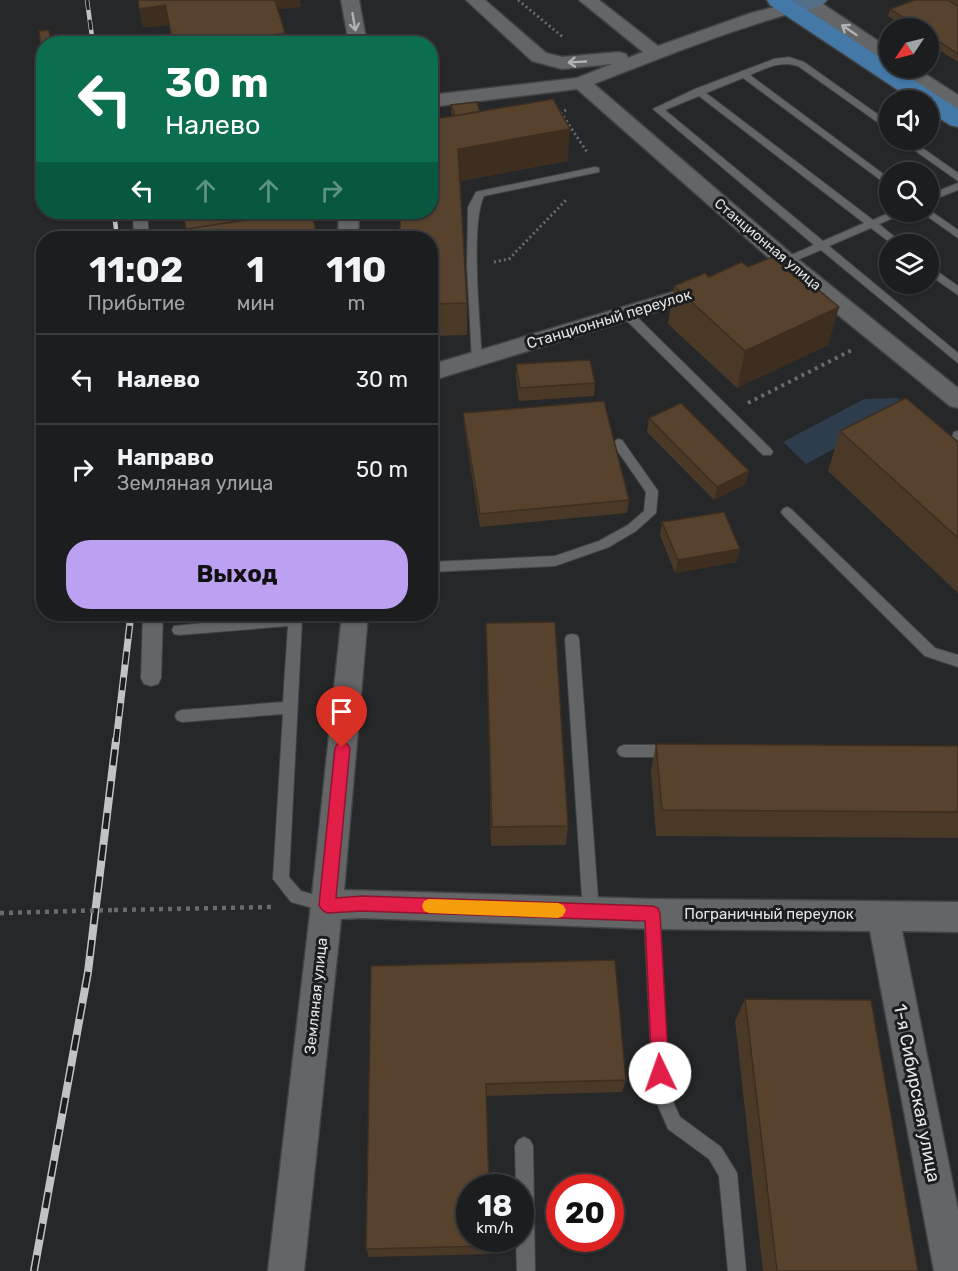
<!DOCTYPE html>
<html lang="ru">
<meta charset="utf-8">
<style>
:root{--surface:#1c1d1e;--page:#252627;--text:#f1f3f6;--muted:#a0a2a4;--line:#3a3b3c;--accent:#bca0f2}
body{margin:0;font-family:Rubik,sans-serif;background:var(--page);color:var(--text);height:100vh;display:flex;flex-direction:column;font-size:22px;white-space:nowrap}
*{box-sizing:border-box;margin:0}
p{font-size:20px;color:var(--muted)}
.icon{flex:none;width:33px;height:33px;fill:none;stroke:currentColor;stroke-width:2;stroke-linecap:round;stroke-linejoin:round}
.map{position:relative;flex:1;overflow:hidden}
.panel{position:absolute;left:36px;top:231px;width:402px;height:390px;display:flex;flex-direction:column;background:var(--surface);border-radius:24px;box-shadow:0 2px 4px #0004,0 0 0 2px var(--line)}
.panel>*{flex:none}
.hud{position:absolute;left:36px;top:36px;width:402px;height:183px;border-radius:24px;box-shadow:0 2px 4px #0004,0 0 0 2px var(--line);background:#0b6e4f;color:#fff;overflow:hidden}
.needle{width:39px;rotate:235deg}
.tools{position:absolute;left:879px;top:18px;display:grid;gap:12px}
.tools a{display:grid;place-items:center;width:60px;height:60px;border-radius:50%;background:var(--surface);box-shadow:0 2px 4px #0004,0 0 0 2px var(--line);font-size:30px}
.speed{position:absolute;left:456px;top:1174px;display:flex;gap:12px;font-size:30px;font-weight:700;text-align:center}
.speed>*{display:grid;place-content:center;width:78px;height:78px;border-radius:50%;background:var(--surface);box-shadow:0 2px 4px #0004,0 0 0 2px var(--line);line-height:1}
.speed small{font-size:15px;font-weight:400}
.speed .limit{border:9px solid #d22;background:#fff;color:#111}
.pin{position:absolute;display:grid;place-items:center;width:51px;height:51px;color:#fff;margin:-62px -26px;border-radius:50% 50% 50% 0;rotate:-45deg;box-shadow:0 0 6px #0007}
.pin .icon{rotate:45deg}
.me{position:absolute;width:66px;margin:-33px;rotate:357deg;stroke-linejoin:round;filter:drop-shadow(0 0 4px #0008)}
.turn{display:flex;align-items:center;gap:21px;height:126px;padding:0 30px;font-size:27px}
.turn .icon{width:78px;height:78px;stroke-width:2.5}
.turn b{display:block;font-size:42px;line-height:51px}
.lanes{display:flex;align-items:center;height:57px;padding:0 30px;background:#0003;justify-content:center;gap:30px;direction:ltr}
.lanes .off{opacity:.35}
.eta{display:flex;justify-content:space-evenly;align-items:center;height:102px;text-align:center}
.eta b{font-size:36px;font-weight:700;line-height:42px}
.cta{display:flex;gap:12px;margin-top:auto;padding:12px 30px}
.cta a{flex:1;height:69px;border-radius:24px;background:var(--accent);color:#111;font-size:24px;font-weight:700;line-height:69px;text-align:center}
ul{padding:0;list-style:none}
li{display:flex;align-items:center;gap:18px;height:90px;padding:0 30px;border-top:2px solid var(--line)}
li div{flex:1}
li b{display:block;font-size:22px}
li em{font-style:normal}
.map>svg:first-child{display:block}
.green{fill:#2d3d4c}
.lines{fill:none;stroke-linecap:round;stroke-linejoin:round}
.service-casing{stroke:#414344;stroke-width:2}
.pedestrian-casing{stroke:#414344;stroke-width:2}
.minor-casing{stroke:#414344;stroke-width:3}
.secondary-casing{stroke:#414344;stroke-width:3}
.primary-casing{stroke:#414344;stroke-width:3}
.path-far2{stroke:#6a6b6c;stroke-width:3;stroke-dasharray:2 3;stroke-linecap:butt}
.path-far1{stroke:#6a6b6c;stroke-width:4;stroke-dasharray:3 4.5;stroke-linecap:butt}
.path{stroke:#6a6b6c;stroke-width:4.5;stroke-dasharray:4 5;stroke-linecap:butt}
.service{fill:#636567;fill-rule:evenodd}
.pedestrian{fill:#636567;fill-rule:evenodd}
.minor{fill:#636567;fill-rule:evenodd}
.secondary{fill:#536f87;fill-rule:evenodd}
.primary{fill:#4378a7;fill-rule:evenodd}
.rail-far2-casing{stroke:#c1c2c3;stroke-width:4.5}
.rail-far1-casing{stroke:#c1c2c3;stroke-width:7}
.rail-casing{stroke:#c1c2c3;stroke-width:8}
.rail-far2{stroke:#1c1d1f;stroke-width:3;stroke-dasharray:10;stroke-linecap:butt}
.rail-far1{stroke:#1c1d1f;stroke-width:4.5;stroke-dasharray:13;stroke-linecap:butt}
.rail{stroke:#1c1d1f;stroke-width:5;stroke-dasharray:16;stroke-linecap:butt}
.path-bridge{stroke:#6a6b6c;stroke-width:4.5;stroke-dasharray:4 5;stroke-linecap:butt}
.wall{fill:#4b3928}
.shaded-wall{fill:#3d2e20}
.building{fill:#57422e;stroke:#3d2e20;stroke-width:1.5}
.oneway{stroke:#b0b2b3}
.route{fill:#e11d48;stroke:#92132f;stroke-width:1.5}
.slow{fill:#f59e0b}
.labels{text-anchor:middle;stroke-width:6;stroke-linejoin:round;paint-order:stroke}
.far-street-label{font-size:14px;fill:#e4e5e6;stroke:#1c1d1f}
.street-label{font-size:15px;fill:#e4e5e6;stroke:#1c1d1f}
.near-street-label{font-size:18px;fill:#e4e5e6;stroke:#1c1d1f}
</style>
<div class="map">
<svg width="958" height="1271" viewBox="0 0 958 1271">
<rect width="100%" height="100%" fill="#252728"/>
<path class="green" d="M898 398 911 408 806 464 783 442 864 399Z"/>
<g class="lines">
<g class="service-casing">
<path id="service" d="M789 57 804 62 890 123V131L798 66C780 60 767 68 750 75L890 179V187L743 78 706 93 873 220 891 212H904L903 214 879 224 903 244H892L871 228 829 246 958 353V363L821 250 790 263H782V259L814 245 653 109 695 89 774 59ZM699 96 864 223 823 241 665 110Z
M900 140H911L958 173V181Z
M595 167 599 168V172L484 196C470 223 480 324 482 359L476 363 472 362 467 265 468 207 476 192 480 191Z
M958 183V190L928 202V195Z
M928 209 958 230V238L921 212H928Z
M928 265 958 286V295L928 274Z
M627 310 631 311 771 449 773 452 771 455H763L623 317V311Z
M958 431V451L954 450 949 444 954 432Z
M618 439 622 440 658 491 656 513 636 531 609 547 555 566 430 572V562L555 556 599 541 628 525 644 511 646 492 612 443Z
M787 507 791 509 935 648 958 655V667L925 656 783 515 781 512 783 509Z
M289 614H301L302 620 289 877 301 891 332 900 335 905 332 910 327 912 291 902 273 879 283 714 182 722 177 720 175 716 177 712 182 710 283 702 288 626 179 635 174 634 172 630 174 626Z
M572 634 577 635 579 639 599 912 596 917 591 919 586 917 583 912 565 639 567 635Z
M624 745H671L676 747 678 751 676 755 671 757H624L619 755 617 751 619 747Z
M652 907 658 909 660 914 669 1093 680 1117 721 1147 737 1173 746 1271H728L719 1176 709 1159 668 1129 653 1094 644 914 646 909Z
M524 1137 530 1140 533 1146 535 1271H517L516 1239H520V1188H516L515 1146 518 1140Z"/>
</g>
<g class="pedestrian-casing">
<path id="pedestrian" d="M133 212H147L149 238H134Z
M143 614H163L161 678 158 684 151 686 144 684 141 678Z"/>
</g>
<g class="minor-casing">
<path id="minor" d="M341 0H359L367 44H349Z
M466 0H485L546 53 562 57 619 52 626 54 628 58 643 52 579 0H599L658 46 751 13 790 3 796 4 799 8 796 12C727 31 660 58 594 84L794 256 958 388V408L950 406 778 266 577 89 430 107V95L577 78 612 64 562 69 532 61Z
M801 0H817L890 49V63L883 62 802 6Z
M895 68H916L958 95V110L951 108Z
M339 212H359L358 238H338Z
M706 282 714 284 717 289 714 294 430 381V365Z
M342 614H368L344 890 652 899 958 902V932L902 931 958 1210V1271H934L870 931 652 929 362 918 341 919 304 1271H268L311 905Z"/>
</g>
<g class="secondary-casing">
<path id="secondary" d="M794 0H827C820 10 794 15 782 13L779 8 782 3Z"/>
</g>
<g class="primary-casing">
<path id="primary" d="M767 0H792L890 64V68H895L958 109V127L950 125 928 111V100H913L770 5Z"/>
</g>
<path class="path-far2" d="M518 0 564 38
M566 110 561 113 587 152
M494 262 509 259 568 198"/>
<path class="path-far1" d="M748 403 854 349"/>
<path class="path" d="M114 910 272 907"/>
<use href="#service" class="service"/>
<use href="#pedestrian" class="pedestrian"/>
<use href="#minor" class="minor"/>
<use href="#secondary" class="secondary"/>
<use href="#primary" class="primary"/>
<g class="rail-far2-casing">
<path id="rail-far2" d="M87 0 93 44
M114 212 117 238"/>
</g>
<g class="rail-far1-casing">
<path id="rail-far1" d="M116 742 131 614"/>
</g>
<g class="rail-casing">
<path id="rail" d="M34 1271 88 972 116 740"/>
</g>
<use href="#rail-far2" class="rail-far2"/>
<use href="#rail-far1" class="rail-far1"/>
<use href="#rail" class="rail"/>
<path class="path-bridge" d="M0 913 114 910"/>
</g>
<path class="wall" d="M915 0H958V62L928 43V28H907L888 16 890 9Z
M451 105 480 112 568 161 460 181 467 303V335L430 336V238L453 116 451 112Z
M748 267 839 307 828 345 737 388 668 324 674 286Z
M516 364 595 383 594 396 519 401 516 378Z
M463 413 629 500 627 513 480 527 464 426Z
M649 418 746 484 714 500 647 432Z
M840 431 958 442V593L828 471Z
M662 522 737 562 675 573 660 535Z
M486 623 568 826 566 845 491 846Z
M656 744 958 746V838L656 836 651 771Z
M371 966 626 1080 622 1092 486 1096 491 1254 369 1257 366 1249Z
M745 999 918 1271H763L735 1021Z"/>
<path class="shaded-wall" d="M273 0H300L301 7 275 10Z
M165 5 169 25 143 28 139 9Z
M285 33 286 44H267L266 36Z
M203 38 204 44H173V42Z
M570 129 568 161 459 181 458 149Z
M839 307 828 345 737 388 745 351Z
M749 471 746 484 714 500 717 487Z
M740 549 737 562 675 573 678 560Z"/>
<path class="building" d="M138 0H275L285 33 266 36 268 44H204L203 38 173 42 165 5 139 9Z
M915 0H948L958 7V54L928 34V28H920L890 9Z
M49 30 51 44H44V56L42 57 39 31Z
M553 99 570 129 458 149 467 303 430 304V238H400V212H430V120Z
M477 102 480 112 455 116 451 105Z
M183 212H263L265 217 186 229Z
M299 212H311L318 238H188L186 229Z
M777 255 839 307 745 351 674 286 705 273 709 277 742 262 748 267Z
M590 360 595 383 520 388 516 364Z
M906 398 958 442V538L840 431Z
M604 401 629 500 480 514 463 413Z
M681 403 749 471 717 487 649 418Z
M724 512 740 549 678 560 662 522Z
M555 622 568 826 492 827 486 623Z
M656 744 958 746V812L662 810Z
M615 960 626 1080 486 1084 489 1188H470V1239H491V1246L366 1249 371 966Z
M745 999 871 1000 918 1271H777Z"/>
<defs><path id="oneway-shaft" d="M-6 0H5M1.5-3L5.5 0L1.5 3" fill="none" stroke-width="1.6" stroke-linecap="round" stroke-linejoin="round" transform="scale(1.5)"/></defs>
<g class="oneway">
<use href="#oneway-shaft" transform="translate(354 22) rotate(80)"/>
<use href="#oneway-shaft" transform="translate(849 30) rotate(-146)"/>
<use href="#oneway-shaft" transform="translate(577 62) rotate(177)"/>
</g>
<path class="route" d="M342 742 347 744 350 748 336 898 362 896 652 906 658 908 660 914 669 1073 666 1079 660 1081 654 1079 652 1073 645 921 362 911 327 913 322 910 319 905 335 748 337 744Z"/>
<path class="slow" d="M429 899 558 903 563 905 566 910 563 916 558 918 429 913 424 911 422 906 424 901Z"/>
<g class="labels">
<g class="far-street-label">
<text transform="translate(768 244) rotate(40)" y="5">Станционная улица</text>
</g>
<g class="street-label">
<text transform="translate(609 319) rotate(-17)" y="5">Станционный переулок</text>
<text x="769" y="919">Пограничный переулок</text>
<text transform="translate(316 996) rotate(-84)" y="5">Земляная улица</text>
</g>
<g class="near-street-label">
<text transform="translate(917 1093) rotate(79)" y="6">1-я Сибирская улица</text>
</g>
</g>
</svg>
<div class="tools">
<a><svg class="needle" viewBox="-14 -14 28 28"><path d="M0-13l5 13h-10z" fill="#e53935"/><path d="M0 13l5-13h-10z" fill="#a0a2a4"/></svg></a>
<a><svg class="icon" aria-label="sound" viewBox="0 0 24 24"><path d="M4 9h4l5-4v14l-5-4H4zM17 9q2 3 0 6"/></svg></a>
<a><svg class="icon" aria-label="search" viewBox="0 0 24 24"><circle cx="10" cy="10" r="6"/><path d="M15 15l6 6"/></svg></a>
<a><svg class="icon" aria-label="layers" viewBox="0 0 24 24"><path d="M12 4l9 5-9 5-9-5zM3 14l9 5 9-5"/></svg></a>
</div>
<div class="speed"><div>18<small>km/h</small></div><div class="limit">20</div></div>
<div class="pin" style="left:342px;top:748px;background:#d93025"><svg class="icon" aria-label="arrive" viewBox="0 0 24 24"><path d="M6 21V4h12l-3 4 3 4H6"/></svg></div>
<svg class="me" style="left:660px;top:1073px" viewBox="-20 -20 40 40"><circle r="19" fill="#fff"/><path d="M0-13L10 11 0 6-10 11z" fill="#e11d48"/></svg>
<div class="hud">
<div class="turn"><svg class="icon" aria-label="left" viewBox="0 0 24 24"><path d="M17 20v-9H6M10 6l-5 5 5 5"/></svg><div><b>30 m</b>Налево</div></div>
<div class="lanes"><svg class="icon" aria-label="left" viewBox="0 0 24 24"><path d="M17 20v-9H6M10 6l-5 5 5 5"/></svg><svg class="icon off" aria-label="ahead" viewBox="0 0 24 24"><path d="M12 20V5M6 11l6-6 6 6"/></svg><svg class="icon off" aria-label="ahead" viewBox="0 0 24 24"><path d="M12 20V5M6 11l6-6 6 6"/></svg><svg class="icon off" aria-label="right" viewBox="0 0 24 24"><path d="M7 20v-9h11M14 6l5 5-5 5"/></svg></div>
</div>
<section class="panel">
<div class="eta">
<div><b>11:02</b><p>Прибытие</p></div>
<div><b>1</b><p>мин</p></div>
<div><b>110</b><p>m</p></div>
</div>
<ul>
<li><svg class="icon" aria-label="left" viewBox="0 0 24 24"><path d="M17 20v-9H6M10 6l-5 5 5 5"/></svg><div><b>Налево</b></div><em>30 m</em></li>
<li><svg class="icon" aria-label="right" viewBox="0 0 24 24"><path d="M7 20v-9h11M14 6l5 5-5 5"/></svg><div><b>Направо</b><p>Земляная улица</p></div><em>50 m</em></li>
</ul>
<div class="cta"><a>Выход</a></div>
</section>
</div>
